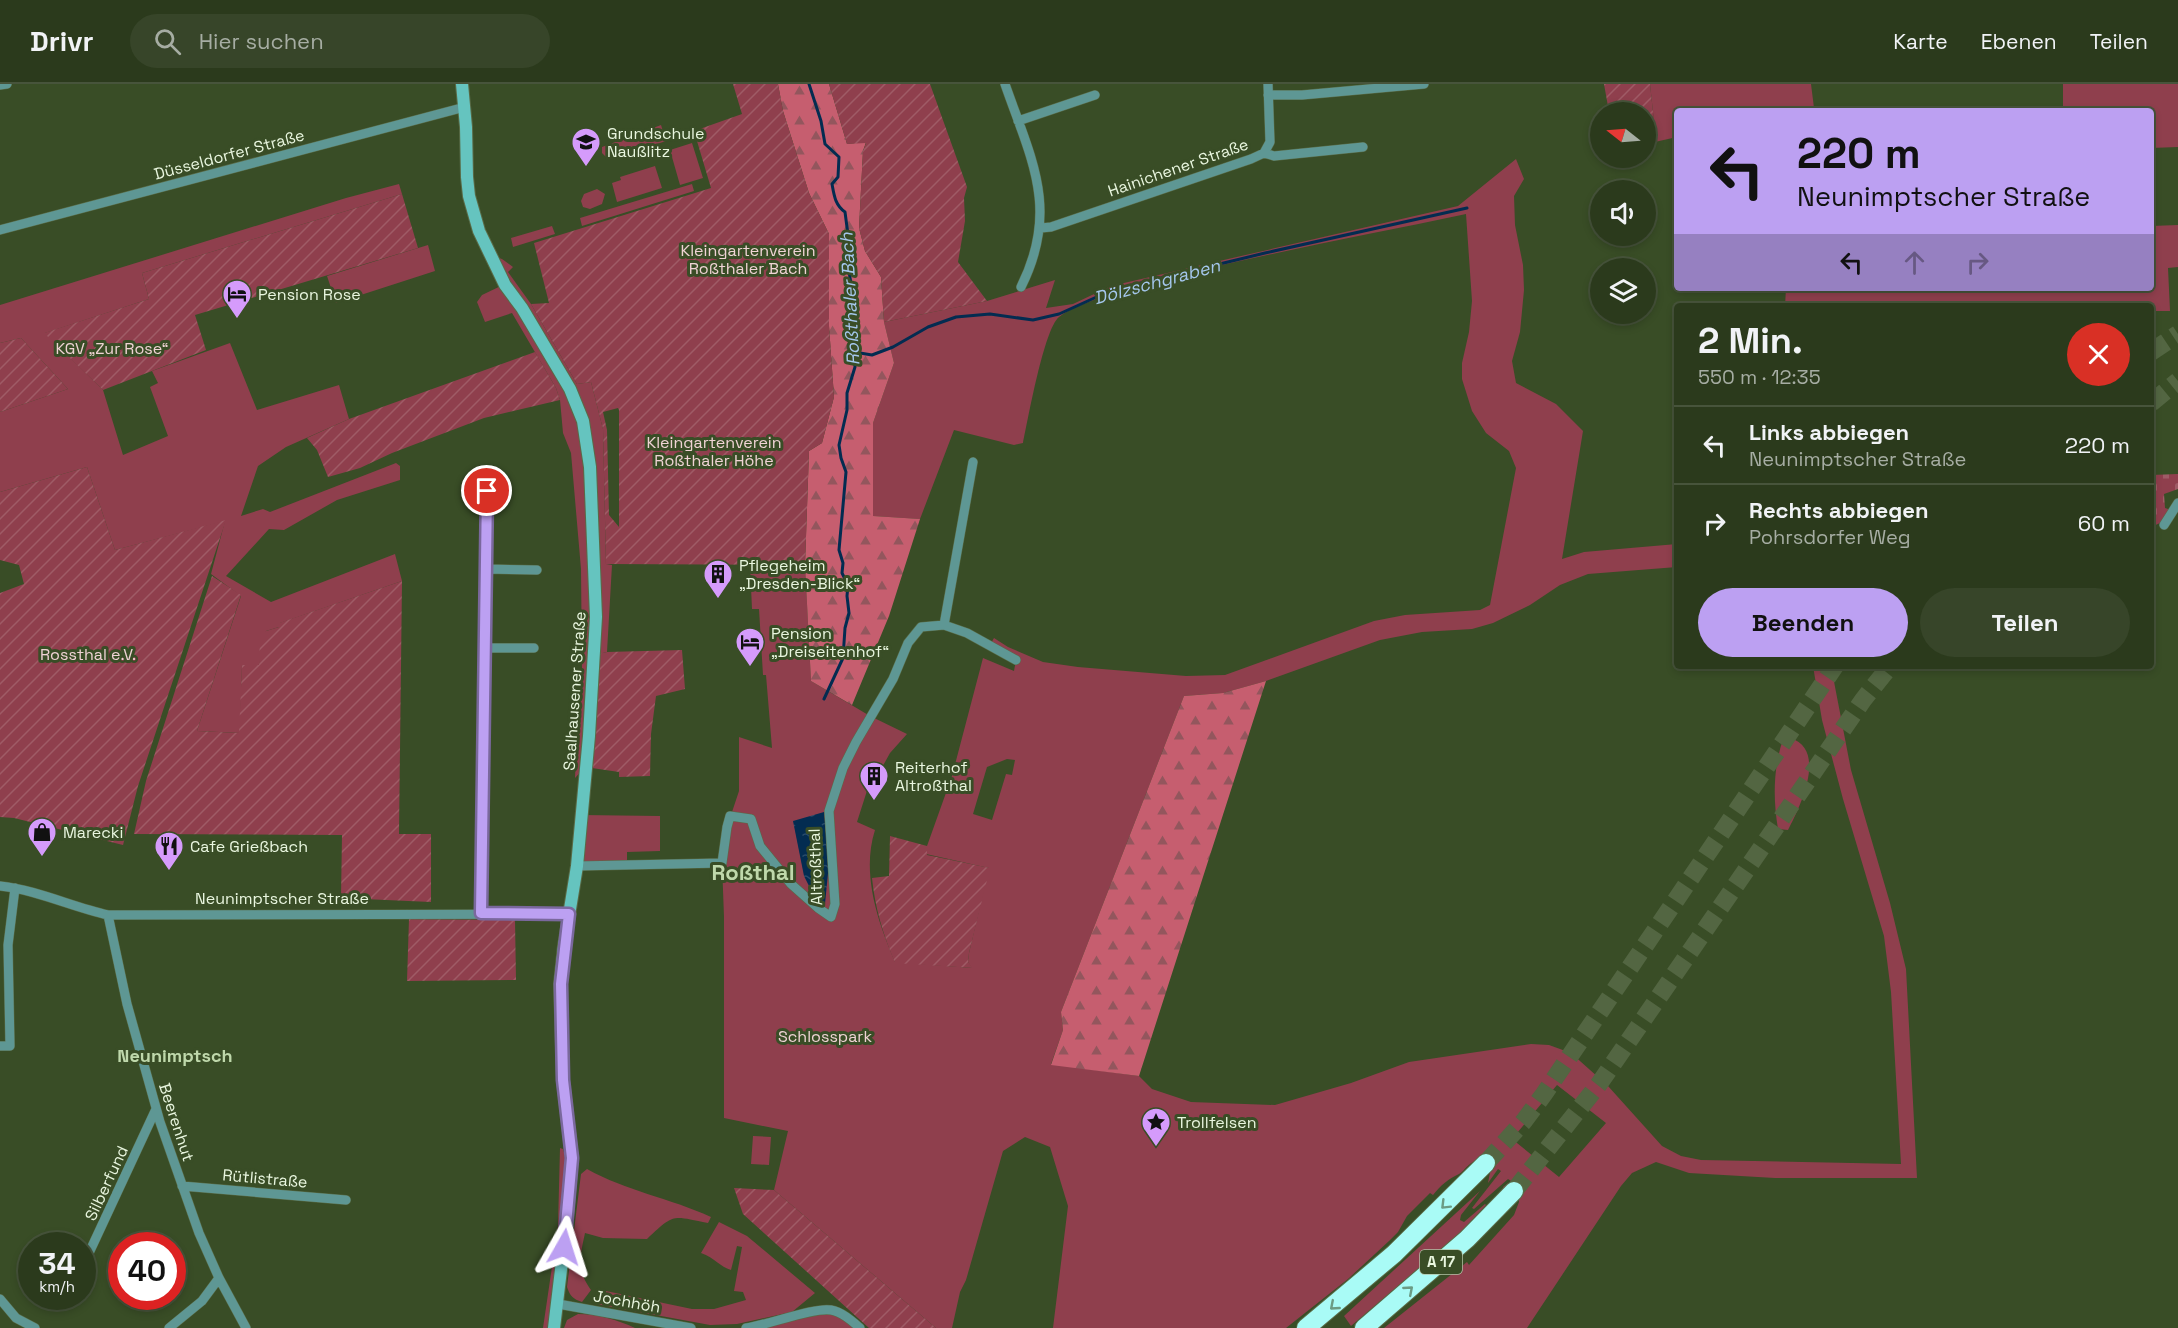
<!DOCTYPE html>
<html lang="de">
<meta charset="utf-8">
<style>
:root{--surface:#2b3a1c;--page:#374529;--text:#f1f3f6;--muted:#a6ada3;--line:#47543b;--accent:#bca0f2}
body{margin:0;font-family:"Space Grotesk",sans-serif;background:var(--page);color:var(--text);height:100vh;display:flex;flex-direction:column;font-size:22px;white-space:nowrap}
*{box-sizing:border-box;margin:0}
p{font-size:20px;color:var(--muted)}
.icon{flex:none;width:33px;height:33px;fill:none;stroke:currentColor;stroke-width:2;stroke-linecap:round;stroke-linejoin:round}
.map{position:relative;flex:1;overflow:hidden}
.panel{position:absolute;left:1674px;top:219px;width:480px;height:366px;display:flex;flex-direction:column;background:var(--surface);border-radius:6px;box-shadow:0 3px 9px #0003,0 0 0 2px var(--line)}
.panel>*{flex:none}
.hud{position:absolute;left:1674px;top:24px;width:480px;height:183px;border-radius:6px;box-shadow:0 3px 9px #0003,0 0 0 2px var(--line);background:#bca0f2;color:#111;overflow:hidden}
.needle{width:39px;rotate:287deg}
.fabs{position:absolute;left:1590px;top:18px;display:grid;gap:12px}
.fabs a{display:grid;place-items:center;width:66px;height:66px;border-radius:50%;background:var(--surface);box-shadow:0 3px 9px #0003,0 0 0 2px var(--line);font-size:30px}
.speed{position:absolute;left:18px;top:1148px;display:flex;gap:12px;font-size:30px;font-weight:700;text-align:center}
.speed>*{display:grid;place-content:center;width:78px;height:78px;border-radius:50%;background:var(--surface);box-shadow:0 3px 9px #0003,0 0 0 2px var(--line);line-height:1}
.speed small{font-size:15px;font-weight:400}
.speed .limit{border:9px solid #d22;background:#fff;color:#111}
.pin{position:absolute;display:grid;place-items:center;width:51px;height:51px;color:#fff;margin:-26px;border:3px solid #fff;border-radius:50%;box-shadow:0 2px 6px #0007}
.me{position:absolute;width:66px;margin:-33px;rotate:6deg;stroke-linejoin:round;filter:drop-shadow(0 0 4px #0008)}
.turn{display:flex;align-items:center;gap:21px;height:126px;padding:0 24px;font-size:27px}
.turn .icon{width:78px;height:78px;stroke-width:2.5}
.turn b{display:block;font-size:42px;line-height:51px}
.lanes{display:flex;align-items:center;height:57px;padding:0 24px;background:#0003;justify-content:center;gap:30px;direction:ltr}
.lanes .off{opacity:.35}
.round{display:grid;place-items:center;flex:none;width:63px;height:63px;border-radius:32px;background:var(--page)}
.head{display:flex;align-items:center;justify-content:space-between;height:102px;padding:0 24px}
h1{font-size:36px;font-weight:700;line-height:45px}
.button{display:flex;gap:12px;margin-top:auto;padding:12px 24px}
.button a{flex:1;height:69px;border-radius:36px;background:var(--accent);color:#111;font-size:24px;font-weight:700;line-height:69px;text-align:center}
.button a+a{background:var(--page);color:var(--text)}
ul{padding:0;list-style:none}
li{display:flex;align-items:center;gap:18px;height:78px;padding:0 24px;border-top:2px solid var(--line)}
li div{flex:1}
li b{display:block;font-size:22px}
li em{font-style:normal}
header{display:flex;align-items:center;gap:36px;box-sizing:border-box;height:84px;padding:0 30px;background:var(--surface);border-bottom:2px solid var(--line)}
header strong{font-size:28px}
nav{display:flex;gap:33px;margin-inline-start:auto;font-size:21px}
.search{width:420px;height:54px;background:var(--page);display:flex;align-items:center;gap:15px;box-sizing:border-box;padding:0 21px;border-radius:33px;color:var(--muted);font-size:22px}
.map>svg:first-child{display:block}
.green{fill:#8f3f4d;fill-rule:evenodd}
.forest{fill:url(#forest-firs)}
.cemetery{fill:url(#cemetery-stones)}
.garden{fill:url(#garden-furrows);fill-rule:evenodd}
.water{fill:url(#water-ripples)}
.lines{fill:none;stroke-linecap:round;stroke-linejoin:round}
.stream{stroke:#032c51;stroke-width:3}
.highway-tunnel{stroke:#536642;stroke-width:18;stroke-dasharray:18 9;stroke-linecap:butt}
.street-casing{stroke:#596b47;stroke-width:10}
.secondary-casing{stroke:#596b47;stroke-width:14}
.highway-casing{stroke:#596b47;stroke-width:20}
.street{stroke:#5e9794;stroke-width:9}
.secondary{stroke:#65c4bf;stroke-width:12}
.highway{stroke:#a9fbf6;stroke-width:18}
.oneway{stroke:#6b9b84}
.route-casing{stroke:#7a689d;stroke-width:15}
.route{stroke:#bca0f2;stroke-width:10}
.labels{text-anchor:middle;stroke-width:6;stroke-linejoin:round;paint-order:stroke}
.shield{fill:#394d26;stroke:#b4c3a8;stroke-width:1.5}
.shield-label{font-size:15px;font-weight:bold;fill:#e9f6df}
.poi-label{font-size:16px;fill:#e9f6df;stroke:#394d26;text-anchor:start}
.street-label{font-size:16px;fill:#e9f6df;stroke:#394d26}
.park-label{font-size:16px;fill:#f0d3d5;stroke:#394d26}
.water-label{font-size:18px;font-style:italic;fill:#a5c7ed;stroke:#394d26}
.neighbourhood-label{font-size:18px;font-weight:bold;fill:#bfd8ab;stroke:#394d26}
.district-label{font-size:22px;font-weight:bold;fill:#bfd8ab;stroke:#394d26}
</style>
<header>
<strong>Drivr</strong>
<div class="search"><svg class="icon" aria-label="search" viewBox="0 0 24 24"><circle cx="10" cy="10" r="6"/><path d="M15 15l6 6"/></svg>Hier suchen</div>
<nav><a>Karte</a><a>Ebenen</a><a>Teilen</a></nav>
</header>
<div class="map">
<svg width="2178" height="1244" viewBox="0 0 2178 1244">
<defs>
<pattern id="forest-firs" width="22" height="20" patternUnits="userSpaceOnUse" patternTransform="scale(1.5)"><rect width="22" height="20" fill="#c65e6f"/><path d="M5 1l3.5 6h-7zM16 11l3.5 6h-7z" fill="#93565d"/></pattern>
<pattern id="cemetery-stones" width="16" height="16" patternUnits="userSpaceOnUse" patternTransform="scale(1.5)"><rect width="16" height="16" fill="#8f3f4d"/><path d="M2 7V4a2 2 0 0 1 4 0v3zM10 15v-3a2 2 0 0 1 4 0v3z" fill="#9f5b66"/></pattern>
<pattern id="garden-furrows" width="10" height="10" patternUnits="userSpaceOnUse" patternTransform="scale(1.5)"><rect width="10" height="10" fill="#8f3f4d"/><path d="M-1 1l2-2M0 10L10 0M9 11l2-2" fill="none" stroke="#9f5b66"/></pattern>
<pattern id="water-ripples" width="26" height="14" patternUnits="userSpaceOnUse" patternTransform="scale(1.5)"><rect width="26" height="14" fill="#032c51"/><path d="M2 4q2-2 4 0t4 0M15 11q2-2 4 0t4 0" fill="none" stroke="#284b6a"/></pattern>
</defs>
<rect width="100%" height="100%" fill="#394d26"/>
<path class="green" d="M1650 0H1811L1814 24 1808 27H1677V53L1646 60V49L1655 47Z
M2063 0H2178V63L2151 64V27H2063Z
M661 41 666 57 651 62 643 69H617L606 73 602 69V63Z
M692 59 703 94 680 101 670 66Z
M1516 75 1524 95 1514 112 1515 141 1523 181 1524 206 1520 248 1512 277 1516 299 1556 320 1583 347 1562 475 1584 468 1677 460V483L1588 490 1560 501 1530 521 1493 539 1472 545 1422 548 1380 556 1266 597 1223 609 1184 612 1061 928 1063 946 1051 980 1139 992 1152 1005 1191 1018 1275 1021 1351 999 1409 978 1531 960 1549 961 1571 969 1608 1002 1662 1062 1681 1072 1701 1076 1901 1080 1891 908 1884 852 1843 715 1822 636 1813 582H1831L1851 686 1890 819 1906 885 1917 1094H1775L1689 1089 1656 1078 1632 1089 1621 1102 1527 1244H1384L1467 1178 1469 1181 1514 1131 1519 1118V1111L1504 1105 1503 1103 1511 1097 1508 1095 1474 1125 1472 1124 1501 1087 1498 1085 1488 1099 1491 1083 1478 1076C1466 1080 1466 1086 1459 1090 1448 1095 1441 1101 1433 1111L1430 1109 1407 1132 1398 1148 1389 1157 1348 1195 1286 1244H1053L1068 1122 1050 1063 1025 1053 1003 1067 966 1196 960 1208 952 1244H936L774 1106 788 1047 724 1034V833L722 779 727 743 739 707V653L772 664 766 591H763L759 525H752L750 481H805L811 597 870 632 907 650 890 669 879 689 873 688 857 738 875 746C861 790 878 838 895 878L972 884 968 878 969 869 989 784 926 770 927 762 952 692 983 574 1014 587 1016 576 990 561 994 554 1008 563 1043 578 1078 583 1186 592 1225 591 1374 537 1405 531 1480 526 1490 521 1516 384 1509 367 1486 349 1472 327 1462 295V279L1469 248 1472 217 1466 130C1362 152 1256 171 1153 198 1130 205 1077 218 1059 233 1044 245 1028 336 1023 359L1014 361 954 346 920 435 873 432V339L894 279 884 238 987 217 1055 196 1046 224 1073 220 1111 202 1458 122ZM1007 675 1015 676 1012 691 1006 690 992 736 973 730 987 683ZM1557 1001 1606 1039 1559 1093 1512 1055Z
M655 82 662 104 617 118 612 99 621 96 620 93Z
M399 100 402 110 142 189 149 215 45 249 103 306 123 371 168 352 150 303 158 299 152 287 230 259 257 326 339 301 349 335 286 363 258 382 241 432 263 425 270 428 396 379 400 382V396L337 416 284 446 269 445 226 492 271 518 395 470 402 497 280 539 279 543 266 547 259 581H242L240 649 197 647 241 512 211 490 225 437 115 466 87 383 0 408V328L68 305 21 254 0 259V221L346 114Z
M692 100 694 107 582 142 580 134Z
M597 105 605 110 602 120 590 125 583 123 581 117 584 110Z
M2178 141V183L2168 184 2170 227H2153L2152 243 2151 222H1785L1786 204H2151V142Z
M552 142 555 150 513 163 511 154Z
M428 161 435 187 336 219 327 192Z
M488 170 502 175 513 183 508 188 531 220 577 300 591 298 603 345 606 480 612 481 607 568 594 571 585 683 575 694 578 619 582 587 581 485 571 369 563 349 560 316 556 304 512 229 485 238 477 218 482 211 505 200Z
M1790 654C1828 665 1800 723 1788 746L1778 745C1773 715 1773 685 1783 655Z
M581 731 660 732V767L627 768V781L577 782Z
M753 1052 771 1053 769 1081 751 1080Z
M560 1064 563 1065 566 1076 565 1093 561 1143 549 1237 547 1244H543L558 1142Z
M587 1085C626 1107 670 1114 711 1133L708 1139C671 1132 675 1129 647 1155L603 1154 585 1149C580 1173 576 1185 591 1206L582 1218C573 1215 570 1212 567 1203L581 1090Z
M1480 1107 1461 1131 1460 1136 1464 1138 1485 1120 1486 1121 1460 1149 1351 1242 1344 1232Z
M719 1138 747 1152 815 1209 792 1228 737 1240 710 1241 596 1220 598 1213 606 1207 692 1225H714L746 1216 743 1208 734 1207 742 1163 737 1162 731 1186C720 1183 715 1174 701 1169Z
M829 1226 860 1244H746Z
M578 1230C597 1230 618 1236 635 1244H564L567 1236Z"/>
<path class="forest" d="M778 0H829L847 60 866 58 863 67 859 144 865 167 881 193 884 238 894 279 873 339V432L920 435 889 532 852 621 811 597 805 481 809 367 822 359 834 313 829 242V150L809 109 783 27Z
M1266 597 1139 992 1051 981 1063 946 1061 928 1184 612 1223 609Z"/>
<path class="cemetery" d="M2178 390V405L2164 410 2165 424 2168 425 2169 430 2160 439 2151 443V391Z"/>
<path class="garden" d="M733 0H778L783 27 809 109 829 150V242L834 313 822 359 809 367 805 481 606 480 603 345 591 298 577 300 531 220 549 219 534 159 711 104 694 47 742 30ZM618 324 619 326V443L609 431 607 346 603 328Z
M829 0H930L967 103 964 114 965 137 958 178 987 217 884 238 881 193 865 167 859 144 863 67 866 59 847 60Z
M1604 0H1650L1655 47 1646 49V28H1609Z
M402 110 418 164 195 231 206 266 103 306 44 249 149 215 142 189Z
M21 254 68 305 0 328V259Z
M535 268 556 304 560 316 484 334 392 369 360 384 328 393 317 366 307 354 349 335Z
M87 383 115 466 226 436 138 702 123 761 14 734 0 733V509L24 500 19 481 0 476V408Z
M212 492 241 511 197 647 239 649 242 581H259L260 552 266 547 279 543V539L402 497 399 750H431V818L341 814 342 751 134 750 146 697Z
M682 566 685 605 656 612 651 650 650 692 619 693V688L585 683 594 571 607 568Z
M890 752 927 762V771L990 784 969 869 968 878 973 884 895 879C883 850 875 824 872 794L889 792Z
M409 835 515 836 516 896 407 897Z
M734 1104 774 1106 936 1244H869L743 1130Z"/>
<path class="water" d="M824 728 829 779 825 820 816 816 804 792 793 737Z"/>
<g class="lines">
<path class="stream" d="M809 0 821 37 825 60 839 73 838 93 832 100C834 111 835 121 845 128L850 166 848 181 851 200 855 283 847 309V326L839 361 841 374 846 388 839 466 843 479 842 489 848 501 847 512 849 529 845 544 843 574 824 615
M854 268 872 271 893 263 928 243 956 233 990 230 1033 236 1059 230 1112 206 1265 169 1467 124"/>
<path class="highway-tunnel" d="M2151 268 2178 250
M2151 319 2178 297
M1486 1079 1524 1037 1544 1010 1835 582
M1514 1107 1599 1000 1863 616 1890 582"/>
<g class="street-casing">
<path id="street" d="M1005 0C1031 75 1060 125 1021 203
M0 1 7 0
M1268 11H1302L1424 0
M1018 37 1095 11
M1264 69 1270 58 1268 0
M1041 144 1051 143 1251 75 1264 69 1274 72 1363 63
M0 146 465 23
M477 398 487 407 481 829
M2164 441 2178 419
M486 485 537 486
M944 541 973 378
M485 564H534
M577 782 722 779 727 743 730 732 751 735 760 762 791 800 818 824 831 833 835 820 829 727 843 684 856 658 893 595 908 559 921 543 944 541 967 549 1016 576
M0 802C37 806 72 823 108 831L569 830
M108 831 127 920 160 1038 199 1149 219 1194 246 1244
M0 962H10L8 861 15 804
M182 1102 346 1116
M82 1184 156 1025
M0 1215 16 1234 35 1244
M558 1220 691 1244
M169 1244 202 1217 219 1194
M746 1244C768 1241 814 1223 831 1226 842 1228 852 1237 860 1244"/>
</g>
<g class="secondary-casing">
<path id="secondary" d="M462 0 466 43 467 93 469 112 479 147 505 201 522 224 570 305 583 337 590 383 596 533 589 652 577 782 564 862 560 900 563 996 572 1074 566 1144 554 1244"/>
</g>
<g class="highway-casing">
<path id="highway" d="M1306 1244 1394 1170 1486 1079
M1364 1244 1467 1155 1514 1107"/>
</g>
<use href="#street" class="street"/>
<use href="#secondary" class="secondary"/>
<use href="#highway" class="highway"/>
</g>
<defs><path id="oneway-chevron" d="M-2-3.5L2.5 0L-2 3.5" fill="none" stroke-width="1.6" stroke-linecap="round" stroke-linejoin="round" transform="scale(1.5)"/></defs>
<g class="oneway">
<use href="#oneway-chevron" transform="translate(1445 1121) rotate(135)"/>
<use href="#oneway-chevron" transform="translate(1409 1206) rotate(-41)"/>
<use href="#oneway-chevron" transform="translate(1334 1222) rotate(139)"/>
</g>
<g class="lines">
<g class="route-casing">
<path id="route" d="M487 407 481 829 569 830 561 900 563 996 572 1074 564 1163"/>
</g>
<use href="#route" class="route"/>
</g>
<defs>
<g id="school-pin" transform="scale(1.5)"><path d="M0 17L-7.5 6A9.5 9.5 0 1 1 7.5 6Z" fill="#d59bfb" stroke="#394d26"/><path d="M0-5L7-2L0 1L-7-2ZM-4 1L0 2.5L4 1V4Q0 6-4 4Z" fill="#111"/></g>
<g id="hotel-pin" transform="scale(1.5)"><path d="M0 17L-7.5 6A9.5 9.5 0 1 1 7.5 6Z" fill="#d59bfb" stroke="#394d26"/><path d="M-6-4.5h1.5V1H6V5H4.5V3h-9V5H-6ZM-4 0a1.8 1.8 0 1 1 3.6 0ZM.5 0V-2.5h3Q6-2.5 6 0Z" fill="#111"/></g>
<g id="building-pin" transform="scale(1.5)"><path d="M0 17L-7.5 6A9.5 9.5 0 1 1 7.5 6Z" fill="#d59bfb" stroke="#394d26"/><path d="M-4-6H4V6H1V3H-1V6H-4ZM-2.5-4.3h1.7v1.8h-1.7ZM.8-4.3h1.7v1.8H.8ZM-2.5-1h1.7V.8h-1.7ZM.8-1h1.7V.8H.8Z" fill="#111"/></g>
<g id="shop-pin" transform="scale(1.5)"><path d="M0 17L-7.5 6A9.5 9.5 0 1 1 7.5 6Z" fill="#d59bfb" stroke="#394d26"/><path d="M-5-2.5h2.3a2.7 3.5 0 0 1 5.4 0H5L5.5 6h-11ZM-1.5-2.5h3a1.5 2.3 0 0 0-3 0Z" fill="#111"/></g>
<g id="restaurant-pin" transform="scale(1.5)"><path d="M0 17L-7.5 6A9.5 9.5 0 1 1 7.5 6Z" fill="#d59bfb" stroke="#394d26"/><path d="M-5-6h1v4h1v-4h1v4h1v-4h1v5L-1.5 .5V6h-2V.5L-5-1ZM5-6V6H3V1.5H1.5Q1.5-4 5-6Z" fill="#111"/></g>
<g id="sight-pin" transform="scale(1.5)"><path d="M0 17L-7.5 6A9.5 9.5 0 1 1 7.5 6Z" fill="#d59bfb" stroke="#394d26"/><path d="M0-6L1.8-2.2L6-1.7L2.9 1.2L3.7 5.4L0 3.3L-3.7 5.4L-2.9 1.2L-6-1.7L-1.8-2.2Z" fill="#111"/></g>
</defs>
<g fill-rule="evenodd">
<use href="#school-pin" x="586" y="58"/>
<use href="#hotel-pin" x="237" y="210"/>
<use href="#building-pin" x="718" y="490"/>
<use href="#hotel-pin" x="750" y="558"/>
<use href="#building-pin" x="874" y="692"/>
<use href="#shop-pin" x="42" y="748"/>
<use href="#restaurant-pin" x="169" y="762"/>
<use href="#sight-pin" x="1156" y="1038"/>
</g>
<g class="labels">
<rect class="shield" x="1420" y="1166" width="42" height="24" rx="4.5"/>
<g class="shield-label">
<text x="1441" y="1183">A 17</text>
</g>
<g class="poi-label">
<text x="607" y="55">Grundschule<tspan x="607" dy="18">Naußlitz</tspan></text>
<text x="258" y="216">Pension Rose</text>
<text x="739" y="487">Pflegeheim<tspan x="739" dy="18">„Dresden-Blick“</tspan></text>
<text x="771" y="555">Pension<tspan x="771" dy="18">„Dreiseitenhof“</tspan></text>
<text x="895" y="689">Reiterhof<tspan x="895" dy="18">Altroßthal</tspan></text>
<text x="63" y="754">Marecki</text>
<text x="190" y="768">Cafe Grießbach</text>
<text x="1177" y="1044">Trollfelsen</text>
</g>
<g class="street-label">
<text transform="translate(229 70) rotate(-15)" y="6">Düsseldorfer Straße</text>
<text transform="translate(1178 83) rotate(-19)" y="6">Hainichener Straße</text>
<text transform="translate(574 607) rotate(-86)" y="6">Saalhausener Straße</text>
<text transform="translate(815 783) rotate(-92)" y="6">Altroßthal</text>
<text x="282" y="820">Neunimptscher Straße</text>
<text transform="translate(177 1038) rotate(72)" y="6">Beerenhut</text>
<text transform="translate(265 1094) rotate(5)" y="6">Rütlistraße</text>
<text transform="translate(106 1099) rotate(-65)" y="6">Silberfund</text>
<text transform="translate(627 1217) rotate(10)" y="6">Jochhöh</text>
</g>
<g class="park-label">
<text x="748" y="172">Kleingartenverein<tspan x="748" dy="18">Roßthaler Bach</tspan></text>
<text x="112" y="270">KGV „Zur Rose“</text>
<text x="714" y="364">Kleingartenverein<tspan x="714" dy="18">Roßthaler Höhe</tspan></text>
<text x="88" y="576">Rossthal e.V.</text>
<text x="825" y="958">Schlosspark</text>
</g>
<g class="water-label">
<text transform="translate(1157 198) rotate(-15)" y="6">Dölzschgraben</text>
<text transform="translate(850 215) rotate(-93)" y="6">Roßthaler Bach</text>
</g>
<g class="neighbourhood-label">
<text x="175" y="978">Neunimptsch</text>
</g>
<g class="district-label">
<text x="753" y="796">Roßthal</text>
</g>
</g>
</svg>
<div class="fabs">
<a><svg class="needle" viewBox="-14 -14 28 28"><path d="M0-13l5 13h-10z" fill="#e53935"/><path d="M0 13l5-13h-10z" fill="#a6ada3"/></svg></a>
<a><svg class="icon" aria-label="sound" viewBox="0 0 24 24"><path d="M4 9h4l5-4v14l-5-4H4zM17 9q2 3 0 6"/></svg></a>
<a><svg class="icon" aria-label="layers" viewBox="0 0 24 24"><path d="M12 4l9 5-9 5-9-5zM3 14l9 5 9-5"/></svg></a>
</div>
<div class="speed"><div>34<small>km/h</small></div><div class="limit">40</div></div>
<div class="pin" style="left:487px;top:407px;background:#d93025"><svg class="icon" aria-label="arrive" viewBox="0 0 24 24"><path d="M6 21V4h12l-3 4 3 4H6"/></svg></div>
<svg class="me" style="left:564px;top:1163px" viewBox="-20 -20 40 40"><path d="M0-17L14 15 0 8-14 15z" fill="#bca0f2" stroke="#fff" stroke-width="4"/></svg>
<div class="hud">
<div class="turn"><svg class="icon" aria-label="left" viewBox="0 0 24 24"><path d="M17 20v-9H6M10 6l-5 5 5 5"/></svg><div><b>220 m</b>Neunimptscher Straße</div></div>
<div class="lanes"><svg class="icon" aria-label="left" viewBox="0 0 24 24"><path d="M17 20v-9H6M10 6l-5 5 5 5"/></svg><svg class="icon off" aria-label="ahead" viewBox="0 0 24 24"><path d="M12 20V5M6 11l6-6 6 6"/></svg><svg class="icon off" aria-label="right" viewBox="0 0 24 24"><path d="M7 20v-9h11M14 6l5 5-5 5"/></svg></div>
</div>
<section class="panel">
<div class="head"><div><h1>2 Min.</h1><p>550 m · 12:35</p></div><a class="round" style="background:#d93025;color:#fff"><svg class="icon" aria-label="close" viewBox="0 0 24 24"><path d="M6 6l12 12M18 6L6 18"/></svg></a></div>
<ul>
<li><svg class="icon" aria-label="left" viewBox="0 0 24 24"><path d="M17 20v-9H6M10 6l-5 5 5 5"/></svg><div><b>Links abbiegen</b><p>Neunimptscher Straße</p></div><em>220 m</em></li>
<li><svg class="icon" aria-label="right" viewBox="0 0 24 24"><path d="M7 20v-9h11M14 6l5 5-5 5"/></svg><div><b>Rechts abbiegen</b><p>Pohrsdorfer Weg</p></div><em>60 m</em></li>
</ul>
<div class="button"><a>Beenden</a><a>Teilen</a></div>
</section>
</div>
